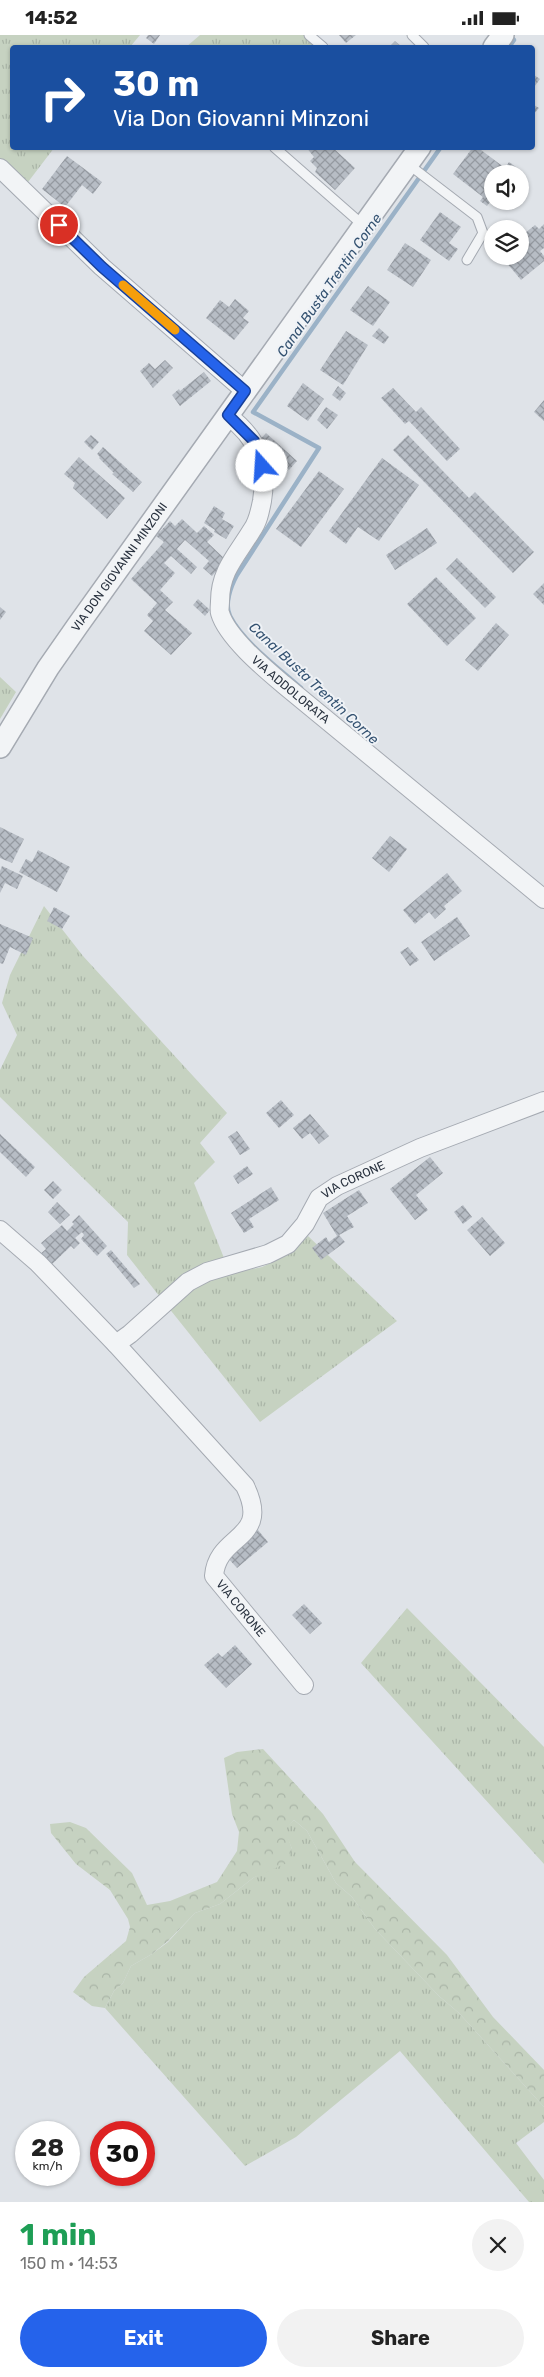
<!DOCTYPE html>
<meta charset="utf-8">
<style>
:root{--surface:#fff;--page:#f2f2f2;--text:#222;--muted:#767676;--accent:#2563eb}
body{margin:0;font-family:Rubik,sans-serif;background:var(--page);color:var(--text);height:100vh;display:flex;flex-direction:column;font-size:19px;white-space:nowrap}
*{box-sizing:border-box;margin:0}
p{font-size:16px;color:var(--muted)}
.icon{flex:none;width:28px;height:28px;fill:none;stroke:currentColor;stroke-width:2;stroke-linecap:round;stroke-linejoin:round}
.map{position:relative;height:2167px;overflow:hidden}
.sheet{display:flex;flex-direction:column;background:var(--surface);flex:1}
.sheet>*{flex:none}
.guide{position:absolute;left:10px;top:10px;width:525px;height:105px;border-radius:5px;box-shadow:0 1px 4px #0004;background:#1a4fa0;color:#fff;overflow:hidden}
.buttons{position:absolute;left:484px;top:130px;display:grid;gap:10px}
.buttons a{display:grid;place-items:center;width:45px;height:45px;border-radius:50%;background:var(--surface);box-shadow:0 1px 4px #0004;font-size:25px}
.speed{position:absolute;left:15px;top:2086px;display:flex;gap:10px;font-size:25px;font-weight:700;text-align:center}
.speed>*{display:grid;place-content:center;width:65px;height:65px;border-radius:50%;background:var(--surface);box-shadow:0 1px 4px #0004;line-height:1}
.speed small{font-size:12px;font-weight:400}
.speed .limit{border:8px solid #d22;background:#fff;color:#111}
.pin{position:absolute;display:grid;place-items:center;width:42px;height:42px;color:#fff;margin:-21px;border:2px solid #fff;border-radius:50%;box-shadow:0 1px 5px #0007}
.me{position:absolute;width:55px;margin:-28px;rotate:341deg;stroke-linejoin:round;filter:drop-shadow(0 0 4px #0008)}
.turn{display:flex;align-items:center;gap:18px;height:105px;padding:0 20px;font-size:22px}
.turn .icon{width:65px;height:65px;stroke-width:2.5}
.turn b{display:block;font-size:35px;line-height:42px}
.round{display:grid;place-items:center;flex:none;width:52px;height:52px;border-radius:26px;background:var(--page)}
.head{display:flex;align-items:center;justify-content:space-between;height:85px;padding:0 20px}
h1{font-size:30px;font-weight:700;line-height:38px;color:#1e9e55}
.button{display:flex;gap:10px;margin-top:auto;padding:10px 20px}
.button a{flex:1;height:58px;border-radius:30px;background:var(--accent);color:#fff;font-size:20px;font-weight:700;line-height:58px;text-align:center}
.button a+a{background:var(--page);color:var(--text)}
.status{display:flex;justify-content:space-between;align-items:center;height:35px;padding:0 25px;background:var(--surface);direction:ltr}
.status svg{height:14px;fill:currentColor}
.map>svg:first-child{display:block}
.grass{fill:url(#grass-tufts)}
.forest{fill:url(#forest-crowns)}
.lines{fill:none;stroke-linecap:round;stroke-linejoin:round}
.stream{stroke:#9bb2c7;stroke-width:4.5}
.building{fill:url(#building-cross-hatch)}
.service-casing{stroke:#a5aab2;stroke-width:11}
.minor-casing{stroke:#a5aab2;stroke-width:20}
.tertiary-casing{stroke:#a5aab2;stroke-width:24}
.service{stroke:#f2f4f6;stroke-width:9}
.minor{stroke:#f2f4f6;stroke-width:18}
.tertiary{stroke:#f2f4f6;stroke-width:21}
.route-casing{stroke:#184099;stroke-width:12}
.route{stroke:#2563eb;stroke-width:9}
.slow{stroke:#f59e0b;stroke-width:9}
.labels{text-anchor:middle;stroke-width:4;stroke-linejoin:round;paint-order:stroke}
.street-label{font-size:12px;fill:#29323f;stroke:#eff2f6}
.water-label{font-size:14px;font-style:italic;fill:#345271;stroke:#eff2f6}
</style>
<div class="status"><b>14:52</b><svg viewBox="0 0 49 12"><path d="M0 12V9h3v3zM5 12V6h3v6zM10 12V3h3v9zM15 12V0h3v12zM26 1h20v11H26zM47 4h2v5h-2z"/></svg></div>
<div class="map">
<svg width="544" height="2167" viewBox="0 0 544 2167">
<defs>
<pattern id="grass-tufts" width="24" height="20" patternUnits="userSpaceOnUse" patternTransform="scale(1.25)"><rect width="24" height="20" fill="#c6d2c1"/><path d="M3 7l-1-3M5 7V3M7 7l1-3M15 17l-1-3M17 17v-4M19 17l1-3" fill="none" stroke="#aab5a7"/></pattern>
<pattern id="forest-crowns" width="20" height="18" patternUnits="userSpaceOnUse" patternTransform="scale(1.25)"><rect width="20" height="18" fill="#c6d2c1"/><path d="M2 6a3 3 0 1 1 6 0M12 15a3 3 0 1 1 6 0" fill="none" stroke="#aab5a7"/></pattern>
<pattern id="building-cross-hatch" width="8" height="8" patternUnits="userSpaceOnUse" patternTransform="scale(1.25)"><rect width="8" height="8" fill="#b7bdc5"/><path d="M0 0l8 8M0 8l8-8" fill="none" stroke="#959aa1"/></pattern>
</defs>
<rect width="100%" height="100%" fill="#dfe3e8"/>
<path class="grass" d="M0 0H140L130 12H12V112L54 113 25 151 0 127Z
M200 0H312L324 12H186Z
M0 642 16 657 0 684Z
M44 871 83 921 227 1078 200 1108 215 1127 194 1148 224 1223 160 1262 127 1220 128 1187 0 1062V1035L17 1000 2 968 10 940Z
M308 1201 397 1286 260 1387 168 1272 198 1248 210 1243 262 1232 290 1219Z
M407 1573 544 1712V1829L361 1628Z
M294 1785 307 1796 336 1848 352 1862 375 1894 439 1961 459 1978 544 2072V2087L516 2108 544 2145V2167H529L400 2016 296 2102 245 2131 105 1973 114 1956 123 1948 131 1931 152 1919 168 1907 195 1878 220 1869 253 1843 269 1834 292 1814 284 1794Z"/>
<path class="forest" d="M263 1714 323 1779 355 1827 447 1920 493 1982 544 2035V2072L459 1978 439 1961 375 1894 352 1862 336 1848 307 1796 294 1785 285 1794 292 1814 287 1828 253 1843 220 1869 195 1878 168 1906 152 1919 131 1931 123 1948 114 1956 105 1973 92 1971 73 1957 84 1942 126 1906 130 1892 128 1884 110 1855 76 1829 51 1798 50 1789 70 1787 86 1793 132 1838 147 1870 170 1866 217 1847 237 1816 239 1797 232 1779 224 1723 237 1717Z"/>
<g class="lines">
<path class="stream" d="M509 12 514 5 510 0
M301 653C280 634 243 607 230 581 224 569 231 551 237 540L319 413 253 377 441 112"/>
</g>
<path class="building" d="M148 0H160L154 9 146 3Z
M339 0H356L346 8Z
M395 6 402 12H389Z
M534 40 540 44 532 55V42Z
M534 70 539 73 532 81V72Z
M306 112H332L355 133 335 155 315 137 317 133 310 126 314 122Z
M473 112H477L505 133 509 127 516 132 511 139H492V164L487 171 480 166 483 162 453 139Z
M67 121 102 147 93 159 82 150 65 172 42 154Z
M440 177 461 192 449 208 458 214 449 226 420 205Z
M544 189V213L540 216 544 221V226L521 245 505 226 511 221H520V202L535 190 539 194Z
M405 208 431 225 413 252 387 235Z
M368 251 390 267 373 291 350 275Z
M235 264 249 276 243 283 249 287 234 305 206 283 220 265 229 272Z
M379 293 389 302 384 309 372 301Z
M346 296 368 310 343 350 320 335Z
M165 325 173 333 153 353 140 336 149 328 155 334Z
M204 337 211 346 180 371 172 360 179 354 180 356Z
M303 348 324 364 308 386 287 371Z
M338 351 346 358 340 366 332 360Z
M393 353 416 377 421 372 460 414 447 426 409 386 405 389 381 363Z
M544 365V386L534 377Z
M326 372 338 380 327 394 317 385Z
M266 398 297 426 289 435 258 407Z
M91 400 99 407 92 415 84 407Z
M408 400 469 463 475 457 534 517 513 538 393 415Z
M103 412 142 447 133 457 112 439 114 438 99 423 100 422 97 419Z
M79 422 125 463 107 484 73 453 75 448 64 439Z
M382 423 419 450 379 506 358 492 346 509 329 496Z
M319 436 344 454 301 512 276 494Z
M214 471 225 478 222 484 234 491 226 504 214 497 215 495 204 488Z
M182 484 197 498 204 491 214 500 207 507 226 525 212 541 203 533 209 526 185 505 177 514 197 532 191 539 171 521 164 528 175 538 160 555 173 567 165 575 192 598 171 620 144 596 153 586 147 580 157 568 131 544 164 507 156 501 170 486 175 491Z
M427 493 437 508 395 535 386 520Z
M457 523 496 562 485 573 446 534Z
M436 542 476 583 447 611 407 569Z
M544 548V570L533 559Z
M198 564 210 575 205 581 193 570Z
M0 572 6 577 0 585Z
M496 588 509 600 478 636 465 625Z
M0 792 24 804 12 828 0 823Z
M390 801 407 814 389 837 372 823Z
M38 815 70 832 57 857 19 837 26 824 32 827Z
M2 831 23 841 17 854 5 848 0 858V836Z
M447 838 462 856 444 871 446 874 435 884 429 877 415 889 403 875Z
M54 872 70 881 62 894 47 886Z
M457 882 470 901 434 926 421 907Z
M0 889 33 903 26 920 10 912 3 929 0 928Z
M408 912 419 925 410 931 400 917Z
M281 1065 294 1080 279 1093 266 1078Z
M310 1079 329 1101 319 1109 310 1098 302 1104 293 1093Z
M237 1096 250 1114 240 1120 228 1102Z
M0 1099 35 1132 26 1142 0 1117Z
M430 1122 443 1138 416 1160 428 1175 415 1185 390 1154Z
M247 1131 253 1139 238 1149 233 1141Z
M53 1146 62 1155 53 1164 44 1155Z
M271 1152 279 1165 249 1184 254 1192 244 1198 231 1178Z
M359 1155 368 1168 347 1181 354 1192 339 1200 345 1207 321 1225 312 1213 326 1202 329 1207 337 1201 323 1178Z
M57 1167 70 1180 60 1189 48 1177Z
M463 1170 472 1182 463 1189 454 1177Z
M79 1180 107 1211 97 1221 81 1204 84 1200 82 1197 75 1203 80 1208 74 1214 71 1211 50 1231 39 1220 46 1214 41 1208 62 1190 67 1196 74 1189 72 1187Z
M482 1182 505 1208 490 1221 467 1195Z
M111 1215 140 1249 134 1253 106 1219Z
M258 1495 268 1507 237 1533 227 1522Z
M304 1569 322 1588 310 1599 292 1580Z
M235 1610 252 1629 226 1653 204 1630 218 1618 222 1622Z"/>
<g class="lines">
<g class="service-casing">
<path id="service" d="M309 0 323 12
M412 0 424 12
M274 112 364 191
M408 129 477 182 483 198 467 225"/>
</g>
<g class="minor-casing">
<g id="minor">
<path d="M0 133 102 232 245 356"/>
<path id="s1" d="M227 380C258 403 268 429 262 466 260 476 258 487 252 495 237 520 220 536 220 566 220 570 219 575 220 578 227 602 264 633 283 649L544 864"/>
<path id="s2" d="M0 1195 38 1228 116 1309 130 1299 188 1247 207 1237 268 1219 288 1209 305 1189 319 1163 337 1151 420 1113 544 1066"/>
<path id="s3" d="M116 1309 245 1451C272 1506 217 1498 214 1541L304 1650"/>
</g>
</g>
<g class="tertiary-casing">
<g id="tertiary">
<path d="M494 12 503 0"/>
<path id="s4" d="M0 712 48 633 78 590 420 112"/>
</g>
</g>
<use href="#service" class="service"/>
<use href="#minor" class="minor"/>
<use href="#tertiary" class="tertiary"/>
</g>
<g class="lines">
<g class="route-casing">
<path id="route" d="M59 190 102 232 245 356 228 380 254 406 262 431"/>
</g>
<use href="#route" class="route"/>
<path class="slow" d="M123 250 175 295"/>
</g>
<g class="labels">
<g class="street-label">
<text dy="4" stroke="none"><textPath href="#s4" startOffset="216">VIA DON GIOVANNI MINZONI</textPath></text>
<text dy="4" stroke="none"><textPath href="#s1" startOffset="326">VIA ADDOLORATA</textPath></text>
<text dy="4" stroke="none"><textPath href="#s2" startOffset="460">VIA CORONE</textPath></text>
<text dy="4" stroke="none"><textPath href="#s3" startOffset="338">VIA CORONE</textPath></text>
</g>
<g class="water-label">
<text transform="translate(329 250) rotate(-55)" y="5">Canal Busta Trentin Corne</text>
<text transform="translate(314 648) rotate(43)" y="5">Canal Busta Trentin Corne</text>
</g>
</g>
</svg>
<div class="buttons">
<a><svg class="icon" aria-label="sound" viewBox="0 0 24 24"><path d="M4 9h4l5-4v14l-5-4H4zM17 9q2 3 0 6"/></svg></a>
<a><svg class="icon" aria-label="layers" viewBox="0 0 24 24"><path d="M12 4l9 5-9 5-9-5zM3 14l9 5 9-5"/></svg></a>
</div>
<div class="speed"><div>28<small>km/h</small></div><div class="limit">30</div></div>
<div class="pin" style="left:59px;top:190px;background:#d93025"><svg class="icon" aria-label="arrive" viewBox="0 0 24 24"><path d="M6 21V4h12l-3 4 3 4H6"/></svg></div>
<svg class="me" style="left:262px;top:431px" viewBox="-20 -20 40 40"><circle r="19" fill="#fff"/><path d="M0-13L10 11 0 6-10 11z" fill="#2563eb"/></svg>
<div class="guide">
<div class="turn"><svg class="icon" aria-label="right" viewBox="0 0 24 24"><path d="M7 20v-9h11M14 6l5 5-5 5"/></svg><div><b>30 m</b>Via Don Giovanni Minzoni</div></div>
</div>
</div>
<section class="sheet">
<div class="head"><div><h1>1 min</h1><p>150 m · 14:53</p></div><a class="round"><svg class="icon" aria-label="close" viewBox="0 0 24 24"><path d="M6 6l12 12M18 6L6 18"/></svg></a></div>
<div class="button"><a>Exit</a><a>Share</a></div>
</section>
